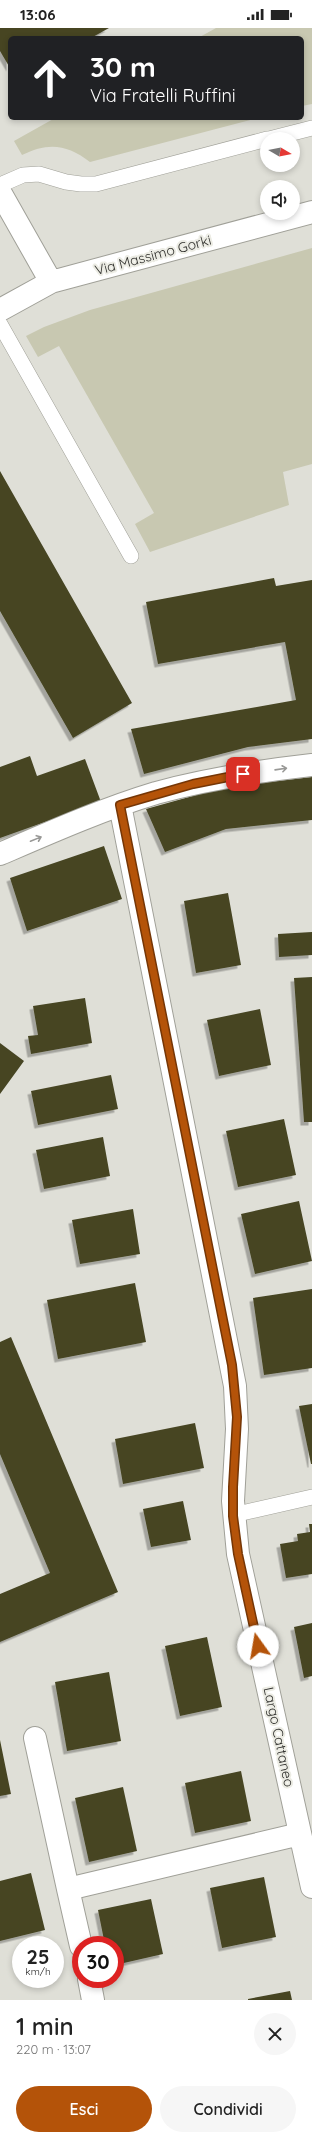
<!DOCTYPE html>
<html lang="it">
<meta charset="utf-8">
<style>
:root{--surface:#fff;--page:#f6f6f6;--text:#222;--muted:#767676;--accent:#b45309}
body{margin:0;font-family:Quicksand,sans-serif;background:var(--page);color:var(--text);height:100vh;display:flex;flex-direction:column;font-size:15px;white-space:nowrap}
*{box-sizing:border-box;margin:0}
p{font-size:13px;color:var(--muted)}
.icon{flex:none;width:22px;height:22px;fill:none;stroke:currentColor;stroke-width:2;stroke-linecap:round;stroke-linejoin:round}
.map{position:relative;height:1972px;overflow:hidden}
.sheet{display:flex;flex-direction:column;background:var(--surface);flex:1}
.sheet>*{flex:none}
.guide{position:absolute;left:8px;top:8px;width:296px;height:84px;border-radius:6px;box-shadow:0 2px 6px #0003;background:#202124;color:#fff;overflow:hidden}
.needle{width:26px;rotate:100deg}
.tools{position:absolute;left:260px;top:104px;display:grid;gap:8px}
.tools a{display:grid;place-items:center;width:40px;height:40px;border-radius:50%;background:var(--surface);box-shadow:0 2px 6px #0003;font-size:20px}
.speed{position:absolute;left:12px;top:1908px;display:flex;gap:8px;font-size:20px;font-weight:700;text-align:center}
.speed>*{display:grid;place-content:center;width:52px;height:52px;border-radius:50%;background:var(--surface);box-shadow:0 2px 6px #0003;line-height:1}
.speed small{font-size:10px;font-weight:400}
.speed .limit{border:6px solid #d22;background:#fff;color:#111}
.pin{position:absolute;display:grid;place-items:center;width:34px;height:34px;color:#fff;margin:-17px;border-radius:8px;box-shadow:0 2px 6px #0006}
.me{position:absolute;width:44px;margin:-22px;rotate:347deg;stroke-linejoin:round;filter:drop-shadow(0 0 3px #0008)}
.turn{display:flex;align-items:center;gap:14px;height:84px;padding:0 16px;font-size:18px}
.turn .icon{width:52px;height:52px;stroke-width:2.5}
.turn b{display:block;font-size:28px;line-height:34px}
.round{display:grid;place-items:center;flex:none;width:42px;height:42px;border-radius:21px;background:var(--page)}
.summary{display:flex;align-items:center;justify-content:space-between;height:68px;padding:0 16px}
h1{font-size:24px;font-weight:600;line-height:30px}
.primary-button{display:flex;gap:8px;margin-top:auto;padding:8px 16px}
.primary-button a{flex:1;height:46px;border-radius:24px;background:var(--accent);color:#fff;font-size:16px;font-weight:600;line-height:46px;text-align:center}
.primary-button a+a{background:var(--page);color:var(--text)}
.status{display:flex;justify-content:space-between;align-items:center;height:28px;padding:0 20px;background:var(--surface);direction:ltr}
.status svg{height:11px;fill:currentColor}
.map>svg:first-child{display:block}
.green{fill:#c8c8b1}
.building{fill:#464524;filter:url(#shadow)}
.lines{fill:none;stroke-linecap:round;stroke-linejoin:round}
.service-casing{stroke:#a0a098;stroke-width:16}
.minor-casing{stroke:#a0a098;stroke-width:24}
.service{stroke:#fff;stroke-width:15}
.minor{stroke:#fff;stroke-width:22}
.oneway{stroke:#989896}
.route-casing{stroke:#753606;stroke-width:10}
.route{stroke:#b45309;stroke-width:7}
.labels{text-anchor:middle;stroke-width:4;stroke-linejoin:round;paint-order:stroke}
.street-label{font-size:14px;fill:#30302d;stroke:#ecece4}
</style>
<div class="status"><b>13:06</b><svg viewBox="0 0 49 12"><path d="M0 12V9h3v3zM5 12V6h3v6zM10 12V3h3v9zM15 12V0h3v12zM26 1h20v11H26zM47 4h2v5h-2z"/></svg></div>
<div class="map">
<svg width="312" height="1972" viewBox="0 0 312 1972">
<defs>
<filter id="shadow"><feDropShadow dx="-3.5" dy="3.5" stdDeviation="0" flood-color="#0004"/></filter>
</defs>
<rect width="100%" height="100%" fill="#dfdfd7"/>
<path class="green" d="M216 0H312V76L302 78V10H198Z
M55 90H258L90 134C67 116 48 114 22 127L14 113Z
M312 220V436L283 444 289 477 150 524 135 496 154 485 59 318 38 329 26 308 44 299 90 282Z"/>
<path class="building" d="M0 0H109L91 10H10V40L0 23Z
M0 443 132 675 73 710 0 583Z
M274 550 276 558 312 552V711L248 719 144 746 131 701 296 672 285 614 158 636 146 574Z
M30 728 37 748 85 731 101 774 0 810V739Z
M312 749V792L226 801 165 824 146 781 225 759Z
M104 818 122 871 27 903 10 850Z
M228 865 241 937 196 945 184 873Z
M312 904V927L279 929 278 906Z
M312 949V1094H304L294 950Z
M85 970 92 1015 31 1026 28 1008 38 1007 33 978Z
M260 981 271 1037 219 1048 207 992Z
M0 1015 24 1033 0 1066Z
M111 1047 118 1081 38 1097 31 1063Z
M284 1091 296 1147 238 1159 226 1103Z
M103 1109 110 1148 44 1161 36 1122Z
M299 1173 312 1233 255 1246 241 1186Z
M133 1181 140 1226 80 1236 72 1192Z
M135 1255 146 1314 58 1331 47 1272Z
M312 1261V1340L264 1347 253 1270Z
M11 1309 118 1564 0 1614V1566L50 1545 0 1426V1314Z
M312 1376V1436H311L299 1378Z
M195 1395 204 1440 123 1456 115 1411Z
M183 1473 191 1512 151 1519 143 1481Z
M309 1496H312V1546L286 1550 280 1516 298 1513 297 1506 310 1504Z
M312 1595V1648L304 1650 294 1599Z
M207 1609 222 1679 180 1688 165 1618Z
M109 1644 121 1713 67 1723 55 1654Z
M0 1712 11 1766 0 1768Z
M241 1743 251 1793 195 1805 185 1755Z
M123 1759 137 1823 89 1834 75 1770Z
M31 1845 45 1902 0 1913V1853Z
M264 1849 276 1909 222 1920 210 1860Z
M151 1871 163 1926 115 1937V1917H105L98 1882Z
M290 1963 292 1972H248V1971Z"/>
<g class="lines">
<g class="service-casing">
<path id="service" d="M269 111 312 100
M0 157 23 147 39 146 66 154 81 156H96L267 111
M0 296 131 528
M233 1487 312 1469"/>
</g>
<g class="minor-casing">
<path id="minor" d="M0 164 51 254
M0 282 51 254 312 184
M120 777 235 1358 237 1401 233 1473 238 1526 312 1859
M0 826C51 804 103 781 156 765 207 751 259 743 312 737
M35 1710 68 1861
M81 1918 68 1861 300 1806
M89 1951 93 1972"/>
</g>
<use href="#service" class="service"/>
<use href="#minor" class="minor"/>
</g>
<defs><path id="oneway-shaft" d="M-6 0H5M1.5-3L5.5 0L1.5 3" fill="none" stroke-width="1.6" stroke-linecap="round" stroke-linejoin="round"/></defs>
<g class="oneway">
<use href="#oneway-shaft" transform="translate(281 741) rotate(-8)"/>
<use href="#oneway-shaft" transform="translate(36 811) rotate(-22)"/>
</g>
<g class="lines">
<g class="route-casing">
<path id="route" d="M243 746 193 756 120 777 232 1337 237 1389 233 1459V1488L238 1526 258 1618"/>
</g>
<use href="#route" class="route"/>
</g>
<g class="labels">
<g class="street-label">
<text transform="translate(153 227) rotate(-15)" y="5">Via Massimo Gorki</text>
<text transform="translate(279 1709) rotate(78)" y="5">Largo Cattaneo</text>
</g>
</g>
</svg>
<div class="tools">
<a><svg class="needle" viewBox="-14 -14 28 28"><path d="M0-13l5 13h-10z" fill="#e53935"/><path d="M0 13l5-13h-10z" fill="#767676"/></svg></a>
<a><svg class="icon" aria-label="sound" viewBox="0 0 24 24"><path d="M4 9h4l5-4v14l-5-4H4zM17 9q2 3 0 6"/></svg></a>
</div>
<div class="speed"><div>25<small>km/h</small></div><div class="limit">30</div></div>
<div class="pin" style="left:243px;top:746px;background:#d93025"><svg class="icon" aria-label="arrive" viewBox="0 0 24 24"><path d="M6 21V4h12l-3 4 3 4H6"/></svg></div>
<svg class="me" style="left:258px;top:1618px" viewBox="-20 -20 40 40"><circle r="19" fill="#fff"/><path d="M0-13L10 11 0 6-10 11z" fill="#b45309"/></svg>
<div class="guide">
<div class="turn"><svg class="icon" aria-label="ahead" viewBox="0 0 24 24"><path d="M12 20V5M6 11l6-6 6 6"/></svg><div><b>30 m</b>Via Fratelli Ruffini</div></div>
</div>
</div>
<section class="sheet">
<div class="summary"><div><h1>1 min</h1><p>220 m · 13:07</p></div><a class="round"><svg class="icon" aria-label="close" viewBox="0 0 24 24"><path d="M6 6l12 12M18 6L6 18"/></svg></a></div>
<div class="primary-button"><a>Esci</a><a>Condividi</a></div>
</section>
